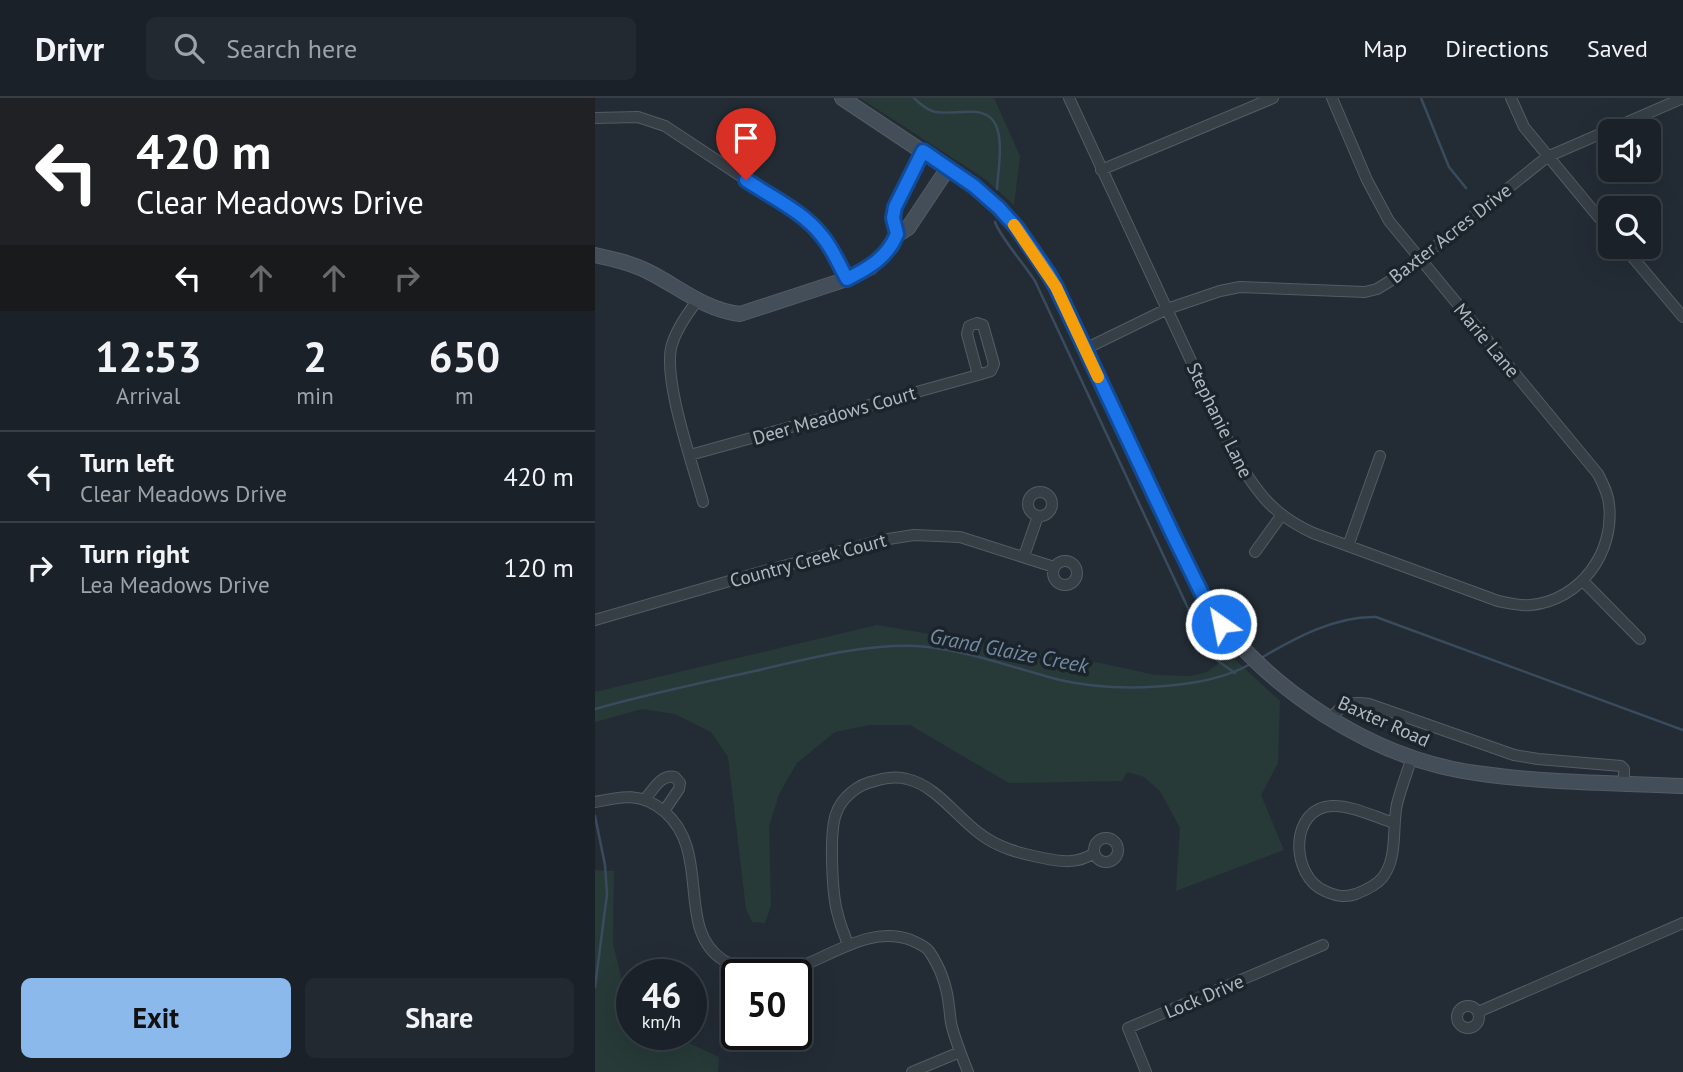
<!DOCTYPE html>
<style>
:root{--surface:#1a2128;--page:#232930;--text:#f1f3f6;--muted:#9fa3a8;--line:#383e45;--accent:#8cb9ec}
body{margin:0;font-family:"PT Sans",sans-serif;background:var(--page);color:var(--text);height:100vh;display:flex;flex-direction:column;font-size:26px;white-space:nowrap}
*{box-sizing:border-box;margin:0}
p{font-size:23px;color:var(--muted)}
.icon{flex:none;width:38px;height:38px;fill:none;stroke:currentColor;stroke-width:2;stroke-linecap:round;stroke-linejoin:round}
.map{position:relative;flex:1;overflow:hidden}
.details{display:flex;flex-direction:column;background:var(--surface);width:595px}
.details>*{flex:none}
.top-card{background:#202124;color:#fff;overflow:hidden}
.controls{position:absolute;left:1003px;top:21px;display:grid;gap:14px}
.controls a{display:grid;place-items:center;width:63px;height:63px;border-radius:10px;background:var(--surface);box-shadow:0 7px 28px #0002,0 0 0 2px var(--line);font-size:35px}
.speed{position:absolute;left:21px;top:861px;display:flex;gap:14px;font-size:35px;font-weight:700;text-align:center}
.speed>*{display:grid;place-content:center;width:91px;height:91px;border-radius:50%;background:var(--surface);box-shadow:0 7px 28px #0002,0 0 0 2px var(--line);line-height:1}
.speed small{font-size:18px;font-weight:400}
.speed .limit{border:4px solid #111;border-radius:10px;background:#fff;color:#111}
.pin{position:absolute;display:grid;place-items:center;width:60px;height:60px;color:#fff;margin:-72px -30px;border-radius:50% 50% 50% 0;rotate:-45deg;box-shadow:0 0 7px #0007}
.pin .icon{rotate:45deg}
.me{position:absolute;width:77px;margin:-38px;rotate:327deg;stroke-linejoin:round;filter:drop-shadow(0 0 5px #0008)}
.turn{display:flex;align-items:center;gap:24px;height:147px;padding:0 21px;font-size:32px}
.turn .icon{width:91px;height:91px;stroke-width:2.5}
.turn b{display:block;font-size:49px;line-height:60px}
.lanes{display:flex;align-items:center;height:66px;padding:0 21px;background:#0003;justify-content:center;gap:35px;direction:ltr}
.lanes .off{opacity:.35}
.eta{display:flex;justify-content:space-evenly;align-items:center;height:119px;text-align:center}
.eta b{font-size:42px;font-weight:700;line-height:49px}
.primary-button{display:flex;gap:14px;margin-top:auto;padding:14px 21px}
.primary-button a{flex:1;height:80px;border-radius:10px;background:var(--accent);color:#111;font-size:28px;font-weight:700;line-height:80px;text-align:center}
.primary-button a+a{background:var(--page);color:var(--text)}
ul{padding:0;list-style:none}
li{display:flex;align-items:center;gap:21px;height:91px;padding:0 21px;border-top:2px solid var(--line)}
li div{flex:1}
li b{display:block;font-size:26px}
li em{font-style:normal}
header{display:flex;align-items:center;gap:42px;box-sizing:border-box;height:98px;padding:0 35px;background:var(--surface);border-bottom:2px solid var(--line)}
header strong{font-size:33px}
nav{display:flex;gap:38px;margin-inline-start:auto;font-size:24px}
.search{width:490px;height:63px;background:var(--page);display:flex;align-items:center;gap:18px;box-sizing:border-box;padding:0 24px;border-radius:10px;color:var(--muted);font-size:26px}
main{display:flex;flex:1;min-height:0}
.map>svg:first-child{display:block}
.green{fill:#273a38}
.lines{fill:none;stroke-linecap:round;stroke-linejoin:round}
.stream{stroke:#394b5d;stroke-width:2.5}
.street-casing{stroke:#535c64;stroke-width:12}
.secondary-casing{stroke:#535c64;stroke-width:16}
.street{stroke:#363e46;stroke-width:10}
.secondary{stroke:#444e59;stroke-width:14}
.route-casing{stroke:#114b97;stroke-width:18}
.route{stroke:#1a73e8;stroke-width:12}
.slow{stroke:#f59e0b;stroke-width:12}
.labels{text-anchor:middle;stroke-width:7;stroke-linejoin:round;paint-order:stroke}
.street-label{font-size:19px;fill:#b0b9c3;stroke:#1b232b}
.water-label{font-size:21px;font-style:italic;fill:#748ca3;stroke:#1b232b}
</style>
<header>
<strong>Drivr</strong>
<div class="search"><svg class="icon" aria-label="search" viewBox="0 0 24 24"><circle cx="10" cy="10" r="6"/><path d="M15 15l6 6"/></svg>Search here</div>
<nav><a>Map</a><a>Directions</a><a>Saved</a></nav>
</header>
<main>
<section class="details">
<div class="top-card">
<div class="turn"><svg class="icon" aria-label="left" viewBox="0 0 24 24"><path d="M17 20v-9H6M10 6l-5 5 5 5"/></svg><div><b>420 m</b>Clear Meadows Drive</div></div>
<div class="lanes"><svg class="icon" aria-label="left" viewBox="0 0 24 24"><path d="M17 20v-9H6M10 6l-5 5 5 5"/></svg><svg class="icon off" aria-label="ahead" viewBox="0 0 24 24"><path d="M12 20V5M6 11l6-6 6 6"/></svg><svg class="icon off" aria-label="ahead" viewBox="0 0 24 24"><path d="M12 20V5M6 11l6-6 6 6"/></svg><svg class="icon off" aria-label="right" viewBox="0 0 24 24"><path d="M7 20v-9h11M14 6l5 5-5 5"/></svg></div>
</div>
<div class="eta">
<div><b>12:53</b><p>Arrival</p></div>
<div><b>2</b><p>min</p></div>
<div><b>650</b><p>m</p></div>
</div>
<ul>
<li><svg class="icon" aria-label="left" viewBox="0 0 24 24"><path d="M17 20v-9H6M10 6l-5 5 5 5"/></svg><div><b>Turn left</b><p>Clear Meadows Drive</p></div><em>420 m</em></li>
<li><svg class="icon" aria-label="right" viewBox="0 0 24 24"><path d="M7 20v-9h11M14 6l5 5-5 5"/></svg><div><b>Turn right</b><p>Lea Meadows Drive</p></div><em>120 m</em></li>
</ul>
<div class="primary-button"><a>Exit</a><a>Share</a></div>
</section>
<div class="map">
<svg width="1088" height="974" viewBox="0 0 1088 974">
<rect width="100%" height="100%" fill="#232c35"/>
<path class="green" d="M265 0H399L425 58 419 107 390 81Z
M282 527 510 566 560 577 595 578 612 574 635 557 685 603 683 665 666 697 689 752 581 793 585 730 565 693 549 679 532 674 527 683 414 685 315 627H275L240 634 202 665 184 696 174 729 176 808 170 825 157 824 151 811 133 659 116 634 80 616 47 611 0 624V594Z
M0 772 19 773 18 845 29 892 37 903V936H74L124 959 123 974H0Z"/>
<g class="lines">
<path class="stream" d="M319 0C324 5 330 10 337 13 357 20 393 2 402 30 408 48 403 72 402 91
M826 0 854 69 871 90
M400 124C405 139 430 167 440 183L599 523 623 563 640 575
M666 560C700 540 740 518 781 519L1088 632
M0 611C53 596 106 585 160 573 212 561 267 546 321 548 370 551 418 570 465 582 517 594 611 593 657 565
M0 718 10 767 12 796 0 889"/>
<g class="street-casing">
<path id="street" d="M474 0 642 362C665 398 679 417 718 435L903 503C914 505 925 508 936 507 985 502 1020 455 1014 406 1013 395 1008 386 1003 376L794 123 772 82 737 0
M916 0 929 29 1015 133
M0 20 43 19 70 28 212 122 227 137 252 181
M506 72 678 0
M1029 149 1088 219
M102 203C92 216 80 233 76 250 69 286 98 367 108 404
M490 251 572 211 625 193 645 189 770 194 782 191 805 177 952 59 1088 0
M95 357 383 277 396 273 399 266 388 227 382 225 374 228 372 236 383 277
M433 406a12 12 0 1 1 24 0a12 12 0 1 1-24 0Z
M753 448 785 358
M660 454 686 418
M429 458 443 418
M458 475a12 12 0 1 1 24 0a12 12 0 1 1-24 0Z
M988 483 1045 541
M0 522 162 475 287 442 319 437 365 439 459 469
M735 622C746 606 755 603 774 606L919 657 943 661 1026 668 1029 671V686
M50 701C59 691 66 676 80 679L85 685 84 691 69 713
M0 704C27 698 47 694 70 714 117 755 80 831 128 862 141 870 158 877 174 876 222 873 266 824 316 842 323 845 330 848 334 853 345 869 352 889 354 908 355 915 355 922 357 929 361 944 367 959 373 974
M799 725C780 719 756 707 737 708 694 710 695 778 730 793 741 798 750 800 761 796 771 792 782 787 788 779 803 759 797 729 802 706 806 690 812 675 817 659
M499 752a12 12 0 1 1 24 0a12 12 0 1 1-24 0Z
M253 847C250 837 245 827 243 817 237 798 234 735 241 716 246 700 263 686 280 683 290 680 301 678 312 681 340 687 361 718 384 735 403 750 424 755 448 760 466 764 483 766 499 755
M862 919a11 11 0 1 1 22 0a11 11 0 1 1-22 0Z
M883 914 1088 825
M317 974 365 954
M551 974 533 930 728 847"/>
</g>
<g class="secondary-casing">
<path id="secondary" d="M247 0 379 88 404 110 422 130 461 189 611 504C669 590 777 661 881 675 949 685 1019 685 1088 688
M302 137 298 120 300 109 328 53
M0 157C18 161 36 165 52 173 83 188 109 212 145 216L252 181 276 169 297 148 302 137 313 130 353 70"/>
</g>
<use href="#street" class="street"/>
<use href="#secondary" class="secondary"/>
</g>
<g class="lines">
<g class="route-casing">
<path id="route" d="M151 82C176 99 209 114 227 138 238 151 244 167 252 181 274 170 292 160 302 136L298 120 300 109 328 53 379 88 404 110 422 130 453 175 461 189 578 437 611 504 626 526"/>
</g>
<use href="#route" class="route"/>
<path class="slow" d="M419 127 461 189 503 279"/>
</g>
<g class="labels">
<g class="street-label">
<text transform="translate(855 135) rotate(-38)" y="7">Baxter Acres Drive</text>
<text transform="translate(892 242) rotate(50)" y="7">Marie Lane</text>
<text transform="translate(239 317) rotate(-16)" y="7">Deer Meadows Court</text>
<text transform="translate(625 322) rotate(64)" y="7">Stephanie Lane</text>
<text transform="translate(213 462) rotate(-15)" y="7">Country Creek Court</text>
<text transform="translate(789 623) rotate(24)" y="7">Baxter Road</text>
<text transform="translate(609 898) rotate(-23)" y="7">Lock Drive</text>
</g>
<g class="water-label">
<text transform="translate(414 553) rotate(11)" y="7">Grand Glaize Creek</text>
</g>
</g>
</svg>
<div class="controls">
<a><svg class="icon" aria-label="sound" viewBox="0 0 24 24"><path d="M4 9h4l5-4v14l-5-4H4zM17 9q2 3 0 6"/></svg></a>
<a><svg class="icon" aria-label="search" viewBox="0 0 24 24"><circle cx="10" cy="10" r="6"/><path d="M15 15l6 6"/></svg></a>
</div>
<div class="speed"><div>46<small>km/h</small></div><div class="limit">50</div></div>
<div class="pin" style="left:151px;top:82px;background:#d93025"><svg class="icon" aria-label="arrive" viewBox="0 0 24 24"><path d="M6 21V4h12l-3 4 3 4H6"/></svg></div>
<svg class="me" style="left:626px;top:526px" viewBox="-20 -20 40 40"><circle r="17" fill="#1a73e8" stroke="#fff" stroke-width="3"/><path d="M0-11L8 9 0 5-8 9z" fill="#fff"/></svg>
</div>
</main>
